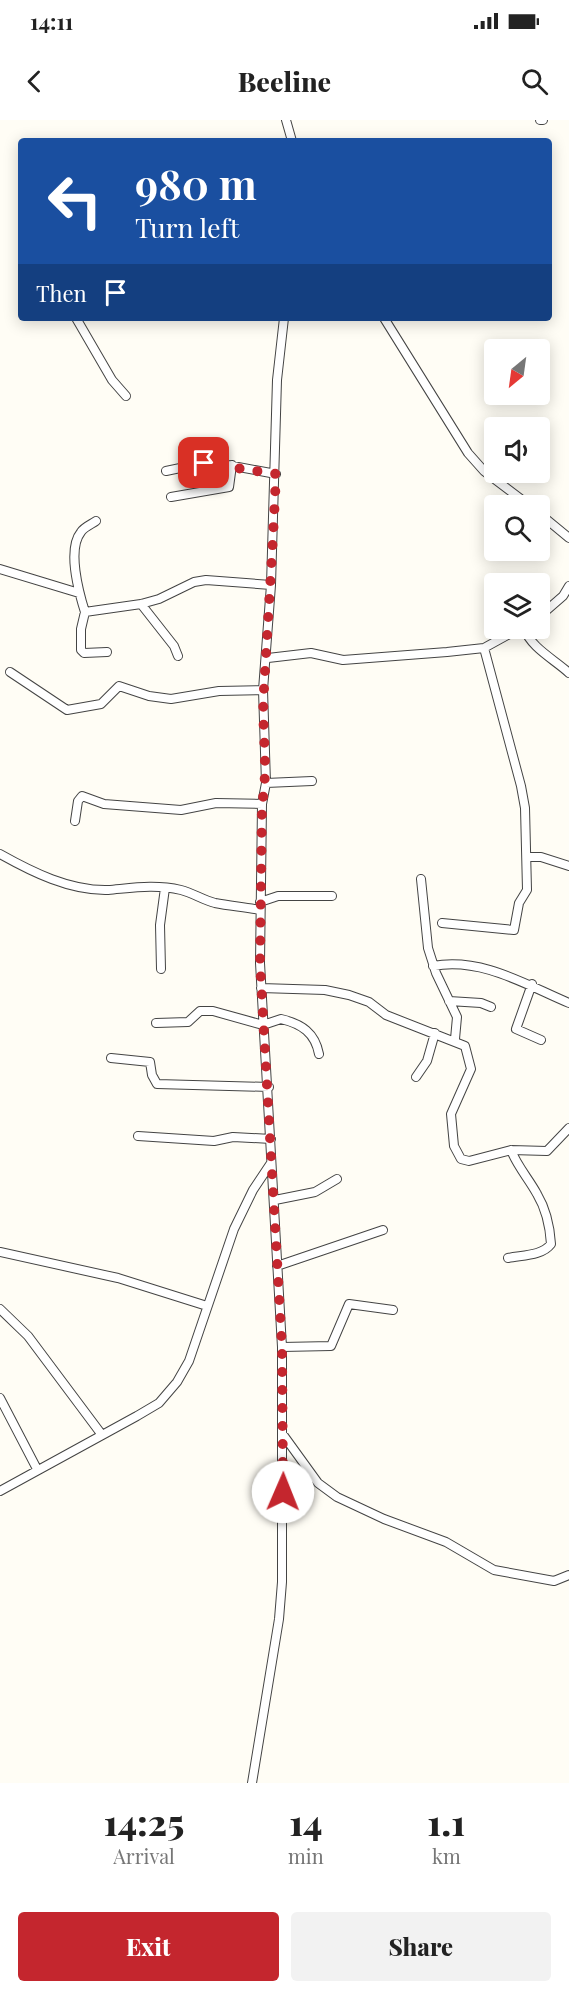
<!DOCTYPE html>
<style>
:root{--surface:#fff;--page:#f2f2f2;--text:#222;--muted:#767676;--accent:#c4262e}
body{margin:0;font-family:"Playfair Display",serif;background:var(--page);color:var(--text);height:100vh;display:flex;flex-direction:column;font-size:22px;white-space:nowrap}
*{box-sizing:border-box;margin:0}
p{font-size:20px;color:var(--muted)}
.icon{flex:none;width:33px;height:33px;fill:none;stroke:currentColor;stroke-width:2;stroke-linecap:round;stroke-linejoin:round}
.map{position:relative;height:1663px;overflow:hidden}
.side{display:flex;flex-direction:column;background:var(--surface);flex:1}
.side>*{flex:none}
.hud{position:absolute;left:18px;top:18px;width:534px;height:183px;border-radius:6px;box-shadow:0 3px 15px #0003;background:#1a4fa0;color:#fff;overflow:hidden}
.needle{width:39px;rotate:209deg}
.controls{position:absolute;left:484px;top:219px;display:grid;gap:12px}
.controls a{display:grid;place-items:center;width:66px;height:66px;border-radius:6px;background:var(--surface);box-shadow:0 3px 15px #0003;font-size:30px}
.pin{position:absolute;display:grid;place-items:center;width:51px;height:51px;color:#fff;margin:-26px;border-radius:12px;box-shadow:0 3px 9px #0006}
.me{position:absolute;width:66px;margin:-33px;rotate:1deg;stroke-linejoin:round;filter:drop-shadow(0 0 4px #0008)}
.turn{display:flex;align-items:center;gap:21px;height:126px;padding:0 18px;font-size:27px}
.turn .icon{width:78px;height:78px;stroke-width:2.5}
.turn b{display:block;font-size:42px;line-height:51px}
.then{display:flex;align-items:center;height:57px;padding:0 18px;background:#0003;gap:12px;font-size:22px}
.eta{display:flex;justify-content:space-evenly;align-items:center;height:102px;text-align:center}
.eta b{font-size:36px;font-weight:800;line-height:42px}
.button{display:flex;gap:12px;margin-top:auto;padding:12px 18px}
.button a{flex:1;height:69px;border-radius:6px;background:var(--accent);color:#fff;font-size:24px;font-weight:800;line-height:69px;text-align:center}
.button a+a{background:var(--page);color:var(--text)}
.status{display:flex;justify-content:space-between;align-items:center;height:42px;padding:0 30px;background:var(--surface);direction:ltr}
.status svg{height:16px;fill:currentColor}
header{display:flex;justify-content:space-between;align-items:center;height:78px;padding:0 18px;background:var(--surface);font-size:27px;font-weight:800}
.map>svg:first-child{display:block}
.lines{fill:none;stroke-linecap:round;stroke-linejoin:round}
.street-casing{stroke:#444;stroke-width:10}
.street{stroke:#fff;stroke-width:8}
.route{stroke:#c4262e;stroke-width:10;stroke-dasharray:0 18}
</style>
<div class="status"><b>14:11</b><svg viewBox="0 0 49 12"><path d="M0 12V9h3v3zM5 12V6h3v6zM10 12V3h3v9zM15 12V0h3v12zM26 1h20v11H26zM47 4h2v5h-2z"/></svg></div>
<header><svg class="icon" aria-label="back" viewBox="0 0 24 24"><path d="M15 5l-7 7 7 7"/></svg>Beeline<svg class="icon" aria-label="search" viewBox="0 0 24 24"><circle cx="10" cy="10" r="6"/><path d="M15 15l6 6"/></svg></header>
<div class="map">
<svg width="569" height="1663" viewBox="0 0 569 1663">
<rect width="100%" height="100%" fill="#fffdf5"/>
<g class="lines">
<g class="street-casing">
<path id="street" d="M286 0 292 21
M540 0H543
M76 198 112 260 126 276
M384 198 468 333 484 351 530 386
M166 351 204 343H217L276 354
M171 377 229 367 232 345
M540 394 569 418
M0 449 79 473
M141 484 174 526 178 536
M85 492C79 473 67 429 81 412 84 407 92 404 96 401
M540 496 563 476 569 466
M524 508C531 528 554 539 569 553
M107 532 84 533 81 530V509L85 492 141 484 159 479 194 462 206 460 271 465
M268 538 311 533 343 540 447 532 484 528 520 508
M10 552 67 590 101 584 119 566 149 576 171 579 219 571 263 570
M266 663 312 661
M75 701 78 681 82 676 104 684 181 690 216 683 262 684
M0 734C32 752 70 771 108 770 132 768 155 764 181 770 193 773 203 780 215 783 230 786 245 787 260 790
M527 737H541L569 746
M421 759 428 828 436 853 457 897 455 919
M260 782 278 776H332
M442 803 514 810 519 783 527 770 525 688 521 666 484 528
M433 846C482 837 526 865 569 883
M161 849 160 805 165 768
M532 864 516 909 541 920
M261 868 325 870 349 875 369 882 386 895 465 926 471 949 451 994 454 1026 461 1039 469 1041 511 1030 547 1031 569 1008
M449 881 481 883 491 887
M156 903 188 902 200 891H213L263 905 281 899C302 904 315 913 319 934
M111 938 150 942 152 955 157 964 269 967
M416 957 427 941 435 913
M138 1016 214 1021 233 1017 271 1019
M275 1080 315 1072 337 1059
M0 1132 118 1158 207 1186
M508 1138C522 1135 542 1136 551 1124 550 1108 546 1089 537 1074 529 1059 517 1046 511 1030
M277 1146 383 1110
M0 1189 28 1216 102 1315
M282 1227 331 1226 349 1184 393 1190
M0 1278 37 1349
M284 1316 318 1363 337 1377 384 1399 446 1422 494 1450 554 1461 569 1455
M0 1371 137 1296 159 1283 177 1262 189 1241 234 1109 253 1070 271 1043
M252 1663 279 1499 282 1462V1227L260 843 262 684 266 663 263 570 271 465 277 260 284 198"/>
</g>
<use href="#street" class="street"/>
</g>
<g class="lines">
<path class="route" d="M204 343 276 354C273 426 268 498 264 569 261 608 269 645 262 684L260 843 282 1227 283 1372"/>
</g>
</svg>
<div class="controls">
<a><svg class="needle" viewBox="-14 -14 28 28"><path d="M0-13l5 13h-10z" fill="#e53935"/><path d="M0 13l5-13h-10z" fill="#767676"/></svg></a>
<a><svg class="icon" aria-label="sound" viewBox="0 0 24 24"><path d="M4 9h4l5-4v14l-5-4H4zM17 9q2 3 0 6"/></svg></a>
<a><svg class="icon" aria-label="search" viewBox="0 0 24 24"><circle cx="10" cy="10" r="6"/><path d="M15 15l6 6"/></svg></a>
<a><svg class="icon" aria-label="layers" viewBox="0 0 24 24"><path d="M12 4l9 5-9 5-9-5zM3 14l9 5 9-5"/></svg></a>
</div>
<div class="pin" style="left:204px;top:343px;background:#d93025"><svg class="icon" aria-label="arrive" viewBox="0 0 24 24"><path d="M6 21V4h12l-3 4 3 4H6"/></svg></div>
<svg class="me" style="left:283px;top:1372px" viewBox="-20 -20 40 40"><circle r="19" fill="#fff"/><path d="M0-13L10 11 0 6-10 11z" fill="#c4262e"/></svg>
<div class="hud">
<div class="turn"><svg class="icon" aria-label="left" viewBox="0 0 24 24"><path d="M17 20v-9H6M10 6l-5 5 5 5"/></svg><div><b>980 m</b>Turn left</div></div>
<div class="then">Then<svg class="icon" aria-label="arrive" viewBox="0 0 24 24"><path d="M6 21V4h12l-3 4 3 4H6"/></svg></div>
</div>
</div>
<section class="side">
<div class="eta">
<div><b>14:25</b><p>Arrival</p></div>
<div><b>14</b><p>min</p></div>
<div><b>1.1</b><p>km</p></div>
</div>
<div class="button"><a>Exit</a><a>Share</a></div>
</section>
